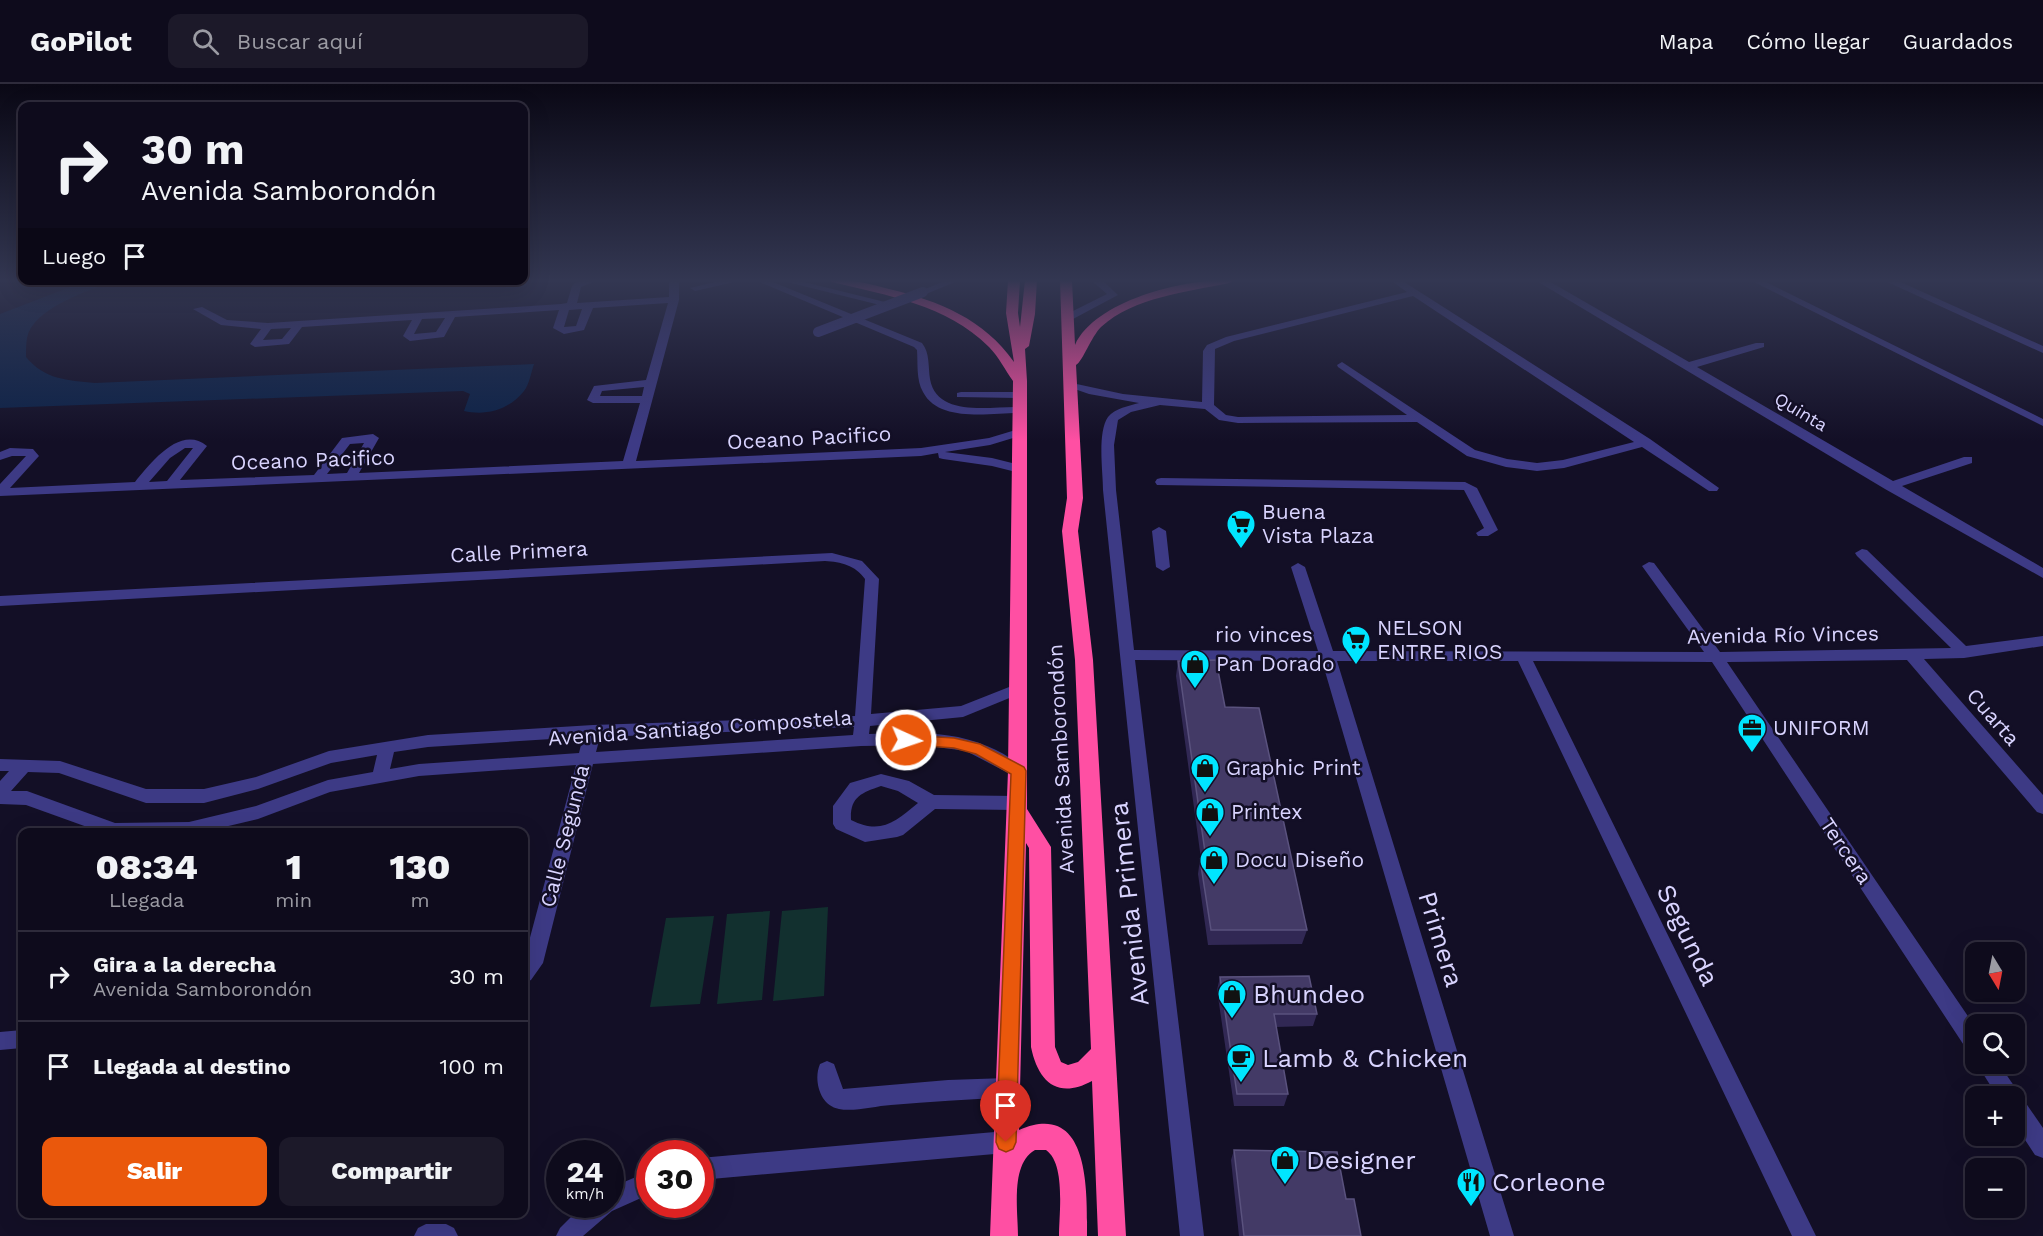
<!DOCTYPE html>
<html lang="es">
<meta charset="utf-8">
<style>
:root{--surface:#0e0b1c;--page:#1c1929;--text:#f1f3f6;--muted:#9b9ba3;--line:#2e2b3b;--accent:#ea580c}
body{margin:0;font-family:"Work Sans",sans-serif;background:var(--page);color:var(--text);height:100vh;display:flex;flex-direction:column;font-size:22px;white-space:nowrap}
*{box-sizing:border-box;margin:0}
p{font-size:20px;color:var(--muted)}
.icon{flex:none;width:33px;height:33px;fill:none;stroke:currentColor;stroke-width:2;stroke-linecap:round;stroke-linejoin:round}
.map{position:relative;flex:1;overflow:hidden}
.drawer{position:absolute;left:18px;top:744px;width:510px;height:390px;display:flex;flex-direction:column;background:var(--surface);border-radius:12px;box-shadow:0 6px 24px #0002,0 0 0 2px var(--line)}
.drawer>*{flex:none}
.guide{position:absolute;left:18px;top:18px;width:510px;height:183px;border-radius:12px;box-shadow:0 6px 24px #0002,0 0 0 2px var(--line);background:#0e0b1c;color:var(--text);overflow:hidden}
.needle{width:39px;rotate:170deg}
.buttons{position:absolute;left:1965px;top:858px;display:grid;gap:12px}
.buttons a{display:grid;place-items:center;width:60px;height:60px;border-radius:12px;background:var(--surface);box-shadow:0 6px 24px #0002,0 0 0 2px var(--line);font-size:30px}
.speed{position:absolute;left:546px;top:1056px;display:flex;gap:12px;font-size:30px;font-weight:700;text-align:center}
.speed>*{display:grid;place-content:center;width:78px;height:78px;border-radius:50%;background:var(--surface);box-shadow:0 6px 24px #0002,0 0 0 2px var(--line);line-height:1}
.speed small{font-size:15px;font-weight:400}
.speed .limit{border:9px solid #d22;background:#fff;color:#111}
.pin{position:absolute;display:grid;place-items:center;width:51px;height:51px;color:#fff;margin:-62px -26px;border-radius:50% 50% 50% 0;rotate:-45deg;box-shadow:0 0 6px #0007}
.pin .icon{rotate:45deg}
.me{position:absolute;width:66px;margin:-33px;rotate:93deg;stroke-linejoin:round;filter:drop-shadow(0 0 4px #0008)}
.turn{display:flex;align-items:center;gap:21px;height:126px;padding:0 24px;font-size:27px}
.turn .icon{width:78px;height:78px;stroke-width:2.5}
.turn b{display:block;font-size:42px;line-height:51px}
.then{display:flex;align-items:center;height:57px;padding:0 24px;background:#0003;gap:12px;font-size:22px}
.eta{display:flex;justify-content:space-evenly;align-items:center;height:102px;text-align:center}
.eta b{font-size:36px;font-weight:800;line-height:42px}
.button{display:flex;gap:12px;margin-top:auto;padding:12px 24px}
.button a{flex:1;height:69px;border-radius:12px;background:var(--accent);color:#fff;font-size:24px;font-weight:800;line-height:69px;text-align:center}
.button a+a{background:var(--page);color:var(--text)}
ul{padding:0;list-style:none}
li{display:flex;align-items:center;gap:18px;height:90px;padding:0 24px;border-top:2px solid var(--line)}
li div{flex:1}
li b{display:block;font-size:22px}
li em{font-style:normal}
header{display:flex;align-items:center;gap:36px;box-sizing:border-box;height:84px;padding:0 30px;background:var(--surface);border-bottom:2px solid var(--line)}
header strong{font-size:28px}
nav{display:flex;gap:33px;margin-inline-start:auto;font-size:21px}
.search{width:420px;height:54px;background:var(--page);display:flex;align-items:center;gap:15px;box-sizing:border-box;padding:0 21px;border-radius:12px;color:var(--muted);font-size:22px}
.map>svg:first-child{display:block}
.green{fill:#12302f}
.water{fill:#0c2248}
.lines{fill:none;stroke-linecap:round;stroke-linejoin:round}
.minor{fill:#3d3a85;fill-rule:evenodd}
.highway{fill:#ff4fa3;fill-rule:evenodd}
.minor-bridge{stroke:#3d3a85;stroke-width:10}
.wall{fill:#312854}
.building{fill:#433a66;stroke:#5a527e;stroke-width:1.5}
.route{fill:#ea580c;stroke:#983908;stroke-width:1.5}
.labels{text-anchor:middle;stroke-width:5;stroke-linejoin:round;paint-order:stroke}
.far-street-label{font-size:18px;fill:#d9d4ff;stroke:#130f26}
.street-label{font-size:21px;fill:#d9d4ff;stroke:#130f26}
.poi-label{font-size:21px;fill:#d9d4ff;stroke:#130f26;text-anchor:start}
.near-street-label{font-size:26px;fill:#d9d4ff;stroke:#130f26}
.near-poi-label{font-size:26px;fill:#d9d4ff;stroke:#130f26;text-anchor:start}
</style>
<header>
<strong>GoPilot</strong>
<div class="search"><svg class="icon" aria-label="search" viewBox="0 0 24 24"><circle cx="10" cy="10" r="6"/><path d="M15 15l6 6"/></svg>Buscar aquí</div>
<nav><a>Mapa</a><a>Cómo llegar</a><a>Guardados</a></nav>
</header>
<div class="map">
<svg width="2043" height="1152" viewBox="0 0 2043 1152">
<rect width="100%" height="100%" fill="#130f26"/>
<path class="green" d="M828 823 824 912 773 917 782 827Z
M770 827 762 916 717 920 727 830Z
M714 832 700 920 650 923 666 834Z"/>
<path class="water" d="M86 197H114C88 207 33 224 27 254 26 260 26 267 26 273 45 296 67 296 95 299L534 280C531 289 529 301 524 307 509 326 486 332 464 327L470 310 463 307 0 324V230Z"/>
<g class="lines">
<path class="minor" d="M579 196H598L581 203 577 219 669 213V196H679V216L636 377 921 364 989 354 1019 345 1025 349 1023 351 990 361 945 368 992 374 1024 382 1026 385 1020 389 992 382 943 375 939 374 938 369 921 372 0 412V400L26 372H12L0 376V368L10 364 33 365 39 372 10 404 135 398C150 380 180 340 207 362L180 396 314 391 342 354 373 350 379 354 359 389 623 377 640 319H593L587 316 594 302 646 296 668 219 593 224 584 246 564 250 553 244 559 226 455 233 444 253 410 257 403 252 412 236 302 243 289 260 255 263 250 260 261 245 221 241 193 225 202 223 227 236 268 239 561 220 567 219 572 202ZM582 225 576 242 564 243 569 226ZM445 234 436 248 414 250 422 235ZM291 244 282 255 263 256 271 245ZM644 303 642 312H600L602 307ZM364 359 347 389 327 390 350 360ZM185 364H193L167 397 149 398 170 374Z
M723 196H743L695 207 690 204Z
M755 196H768L922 259C930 269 928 282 930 295 937 334 990 322 1019 323L1025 326 1019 329C990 329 939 339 923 308 916 296 918 279 917 266L914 263Z
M779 196H796L893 220 888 223Z
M947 196H960L926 210 918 208Z
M1091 196H1102L1118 211 1073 235H1065V231L1107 210Z
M1390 196H1401L1650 355 1719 404 1717 407H1709L1642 363 1564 384 1537 387 1506 383 1467 372 1417 338 1238 339 1219 336 1205 325 1160 321 1131 328 1118 336 1114 361 1116 406 1134 566 1318 567 1291 483 1298 479 1305 483 1333 567 1704 568 1642 482 1649 478 1654 479 1720 568 1951 564 1857 472 1855 469 1862 465 1867 466 1966 562 2043 552V562L1964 574 1924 575 2043 711V730L2037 728 1907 576 1727 578 1976 944V971L1969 969 1712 578 1533 577 1816 1152H1792L1518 577H1337L1514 1152H1490L1322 577 1135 576 1204 1152H1180L1103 406C1103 387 1097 349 1108 333 1115 324 1129 322 1139 319L1089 310 1066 302 1072 299 1123 310 1202 318 1203 267 1207 261 1226 253 1407 208ZM1413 212 1634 358 1563 376 1537 379 1507 375 1475 366 1342 278 1337 281 1338 283 1407 331 1238 333 1226 331 1214 321 1215 265 1234 257Z
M1535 196H1547L1689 278 1756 259H1764V263L1697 283 1893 397 1964 373H1972V379L1902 402 2043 484V494L1885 405Z
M1750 196H1762L2043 335V342Z
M1883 196H1896L2043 262V269Z
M2036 196H2043V200Z
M961 308H1020L1026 311 1020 314 957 313V309Z
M1161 394 1465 398 1477 404 1498 446 1488 452H1478L1476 449 1484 444 1464 406 1157 401 1155 398 1157 395Z
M1159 443 1166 447 1170 483 1163 487 1156 483 1152 447Z
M832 469 862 477 879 495 871 630 961 622 1019 599 1024 600 1027 604 1024 608 963 633 870 642 869 650C909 649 949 646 987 662 1000 667 1012 675 1024 683L1026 687 1024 691 1018 693 1012 691 966 667 922 661 861 662 593 680 543 879 531 896 524 899V876L576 681 419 692 330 708 258 735 203 748H101L26 721 0 720V697L9 687H0V675L60 677 146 705H204L256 693 329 667 428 651 593 641 855 632 865 495C855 481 841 478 825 477L0 522V512ZM854 643 853 651 596 668 600 653ZM583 653 579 669 419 680 390 685 394 668 428 663ZM377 671 373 688 328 696 256 722 189 738 115 739 27 707H11L28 688 59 689 146 719H204L258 705 331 679Z
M881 690 909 697 934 711 1017 712 1023 714 1026 719 1023 724 1017 726 935 725 903 751 897 753 865 758 836 745 833 740V722L850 699ZM881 702 898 707 918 719C895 738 881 751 851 736 850 713 861 709 881 702Z
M22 946V964L0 966V948Z
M827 977 834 980 843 1005 948 996 1007 994 1014 997 1018 1004 1014 1011 1007 1014C968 1015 929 1018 891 1021 875 1022 854 1028 839 1025 820 1022 813 996 820 980Z
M1977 980H1999L2043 1044V1074L2035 1071 2014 1039V1012H1997Z
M1006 1047 1014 1050 1017 1058 1014 1066 1006 1069 700 1096V1074Z
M650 1087V1110L612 1127 583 1152H556L560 1144 584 1120H610V1104Z
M426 1140H446L454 1144 458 1152H414L418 1144Z"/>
<path class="highway" d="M830 196C851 195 869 200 889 205 939 217 984 235 1014 278L1006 229 1008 196H1020L1018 229 1020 243 1025 196H1037L1035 230 1029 262 1025 265 1027 297V725L1051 763 1055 963 1061 978 1068 981 1078 978 1091 965 1075 576 1062 447 1067 414 1060 196H1072L1075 261C1096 215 1189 194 1235 196L1229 199C1187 208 1134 213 1101 243 1091 253 1083 277 1076 281L1083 414 1078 447 1093 576 1126 1152H1098L1092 997C1057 1016 1038 997 1031 963L1029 764 1026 759 1019 1046C1091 1015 1087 1109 1087 1152H1059C1059 1130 1066 1080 1046 1066H1035C1010 1080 1018 1127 1018 1152H990L1008 687 1013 297C1005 286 999 273 989 263 946 220 888 212 832 198Z"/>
<path class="minor-bridge" d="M818 248 923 208"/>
</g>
<path class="wall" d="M1178 577 1225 623 1307 846 1302 860 1208 861 1198 790 1200 775H1201L1176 592Z
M1220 893 1317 930 1313 942 1276 943 1288 1010 1284 1022H1234L1217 906Z
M1234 1066 1346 1115 1361 1152H1239L1231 1076Z"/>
<path class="building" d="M1216 576 1225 623 1259 624 1307 846H1211L1200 775H1206L1178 577Z
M1309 892 1317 930H1274L1288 1010H1237L1220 893Z
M1234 1066 1337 1068 1346 1115H1354L1361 1152H1244Z"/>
<linearGradient id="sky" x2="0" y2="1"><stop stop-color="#0a0815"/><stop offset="0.55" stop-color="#333752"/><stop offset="1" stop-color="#333752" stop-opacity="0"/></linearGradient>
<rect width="2043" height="357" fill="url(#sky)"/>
<path class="route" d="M906 651 954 654 980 660 1024 683 1026 687 1016 1058 1013 1065 1006 1068 999 1065 996 1058 1011 690 976 670 954 664 901 660 899 656 901 652Z"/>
<defs>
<g id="supermarket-pin" transform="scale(1.5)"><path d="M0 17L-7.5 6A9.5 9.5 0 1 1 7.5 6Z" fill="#00e5ff" stroke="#130f26"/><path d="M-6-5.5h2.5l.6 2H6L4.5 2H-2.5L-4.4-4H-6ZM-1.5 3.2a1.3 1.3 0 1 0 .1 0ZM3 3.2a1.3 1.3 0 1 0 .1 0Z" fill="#111"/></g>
<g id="shop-pin" transform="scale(1.5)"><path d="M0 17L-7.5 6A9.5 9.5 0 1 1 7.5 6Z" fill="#00e5ff" stroke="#130f26"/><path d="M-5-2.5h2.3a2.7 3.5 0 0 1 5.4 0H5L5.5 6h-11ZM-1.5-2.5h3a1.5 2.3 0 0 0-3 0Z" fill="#111"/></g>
<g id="office-pin" transform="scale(1.5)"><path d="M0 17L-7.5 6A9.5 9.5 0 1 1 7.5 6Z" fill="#00e5ff" stroke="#130f26"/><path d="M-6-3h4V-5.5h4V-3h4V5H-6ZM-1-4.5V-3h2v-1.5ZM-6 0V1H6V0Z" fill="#111"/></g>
<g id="cafe-pin" transform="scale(1.5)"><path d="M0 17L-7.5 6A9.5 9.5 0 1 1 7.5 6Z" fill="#00e5ff" stroke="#130f26"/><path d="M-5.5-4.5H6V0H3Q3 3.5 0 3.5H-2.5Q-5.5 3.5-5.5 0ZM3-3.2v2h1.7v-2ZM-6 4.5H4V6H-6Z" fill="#111"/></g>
<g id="restaurant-pin" transform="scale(1.5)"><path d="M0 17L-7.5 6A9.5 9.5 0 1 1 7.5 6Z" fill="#00e5ff" stroke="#130f26"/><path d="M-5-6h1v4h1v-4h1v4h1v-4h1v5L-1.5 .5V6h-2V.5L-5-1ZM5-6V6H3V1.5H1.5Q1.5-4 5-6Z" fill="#111"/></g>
</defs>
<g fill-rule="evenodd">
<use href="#supermarket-pin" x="1241" y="440"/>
<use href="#supermarket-pin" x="1356" y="556"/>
<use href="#shop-pin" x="1195" y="580"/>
<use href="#office-pin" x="1752" y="644"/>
<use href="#shop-pin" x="1205" y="684"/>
<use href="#shop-pin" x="1210" y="728"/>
<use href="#shop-pin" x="1214" y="776"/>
<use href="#shop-pin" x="1232" y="910"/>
<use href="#cafe-pin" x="1241" y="974"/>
<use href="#shop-pin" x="1285" y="1076"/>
<use href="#restaurant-pin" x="1471" y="1098"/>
</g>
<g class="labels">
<g class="far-street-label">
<text transform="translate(1801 328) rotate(31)" y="6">Quinta</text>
</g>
<g class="street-label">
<text transform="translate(809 354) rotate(-3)" y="7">Oceano Pacifico</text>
<text transform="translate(313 376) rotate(-2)" y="7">Oceano Pacifico</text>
<text transform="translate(519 468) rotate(-3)" y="7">Calle Primera</text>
<text x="1264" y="558">rio vinces</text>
<text transform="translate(1783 551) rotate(-1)" y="7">Avenida Río Vinces</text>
<text transform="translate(1993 633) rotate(49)" y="7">Cuarta</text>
<text transform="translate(700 644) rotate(-4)" y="7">Avenida Santiago Compostela</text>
<text transform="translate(1061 675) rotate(-93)" y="7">Avenida Samborondón</text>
<text transform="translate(565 752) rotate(-76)" y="7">Calle Segunda</text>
<text transform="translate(1846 767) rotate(56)" y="7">Tercera</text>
</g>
<g class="poi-label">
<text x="1262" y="435">Buena<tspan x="1262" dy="24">Vista Plaza</tspan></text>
<text x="1377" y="551">NELSON<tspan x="1377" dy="24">ENTRE RIOS</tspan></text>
<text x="1216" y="587">Pan Dorado</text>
<text x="1773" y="651">UNIFORM</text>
<text x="1226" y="691">Graphic Print</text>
<text x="1231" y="735">Printex</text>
<text x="1235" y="783">Docu Diseño</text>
</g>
<g class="near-street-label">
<text transform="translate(1129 820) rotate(-96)" y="9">Avenida Primera</text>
<text transform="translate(1688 851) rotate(64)" y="9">Segunda</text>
<text transform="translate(1441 855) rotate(73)" y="9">Primera</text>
</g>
<g class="near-poi-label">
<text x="1253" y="919">Bhundeo</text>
<text x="1262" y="983">Lamb &amp; Chicken</text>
<text x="1306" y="1085">Designer</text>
<text x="1492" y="1107">Corleone</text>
</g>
</g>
</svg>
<div class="buttons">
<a><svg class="needle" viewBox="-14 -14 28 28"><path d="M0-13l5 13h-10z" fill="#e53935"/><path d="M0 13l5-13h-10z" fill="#9b9ba3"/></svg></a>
<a><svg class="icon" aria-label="search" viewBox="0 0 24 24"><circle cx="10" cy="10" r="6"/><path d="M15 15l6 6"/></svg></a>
<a>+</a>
<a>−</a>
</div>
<div class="speed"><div>24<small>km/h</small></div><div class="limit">30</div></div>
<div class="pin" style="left:1006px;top:1058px;background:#d93025"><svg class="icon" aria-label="arrive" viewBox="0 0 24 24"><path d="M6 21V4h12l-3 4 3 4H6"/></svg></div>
<svg class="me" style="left:906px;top:656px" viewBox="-20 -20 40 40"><circle r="17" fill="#ea580c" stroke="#fff" stroke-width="3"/><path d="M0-11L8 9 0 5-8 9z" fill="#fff"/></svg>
<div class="guide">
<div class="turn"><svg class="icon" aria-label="right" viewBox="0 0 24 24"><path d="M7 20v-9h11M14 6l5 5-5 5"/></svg><div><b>30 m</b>Avenida Samborondón</div></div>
<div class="then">Luego<svg class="icon" aria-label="arrive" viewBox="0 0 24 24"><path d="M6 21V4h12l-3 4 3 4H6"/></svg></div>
</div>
<section class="drawer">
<div class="eta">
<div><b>08:34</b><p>Llegada</p></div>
<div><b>1</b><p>min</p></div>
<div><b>130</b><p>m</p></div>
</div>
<ul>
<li><svg class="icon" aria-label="right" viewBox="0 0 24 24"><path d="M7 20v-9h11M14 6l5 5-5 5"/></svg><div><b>Gira a la derecha</b><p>Avenida Samborondón</p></div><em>30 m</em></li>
<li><svg class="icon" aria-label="arrive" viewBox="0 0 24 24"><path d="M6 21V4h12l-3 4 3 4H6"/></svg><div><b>Llegada al destino</b></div><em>100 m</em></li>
</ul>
<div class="button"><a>Salir</a><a>Compartir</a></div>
</section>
</div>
